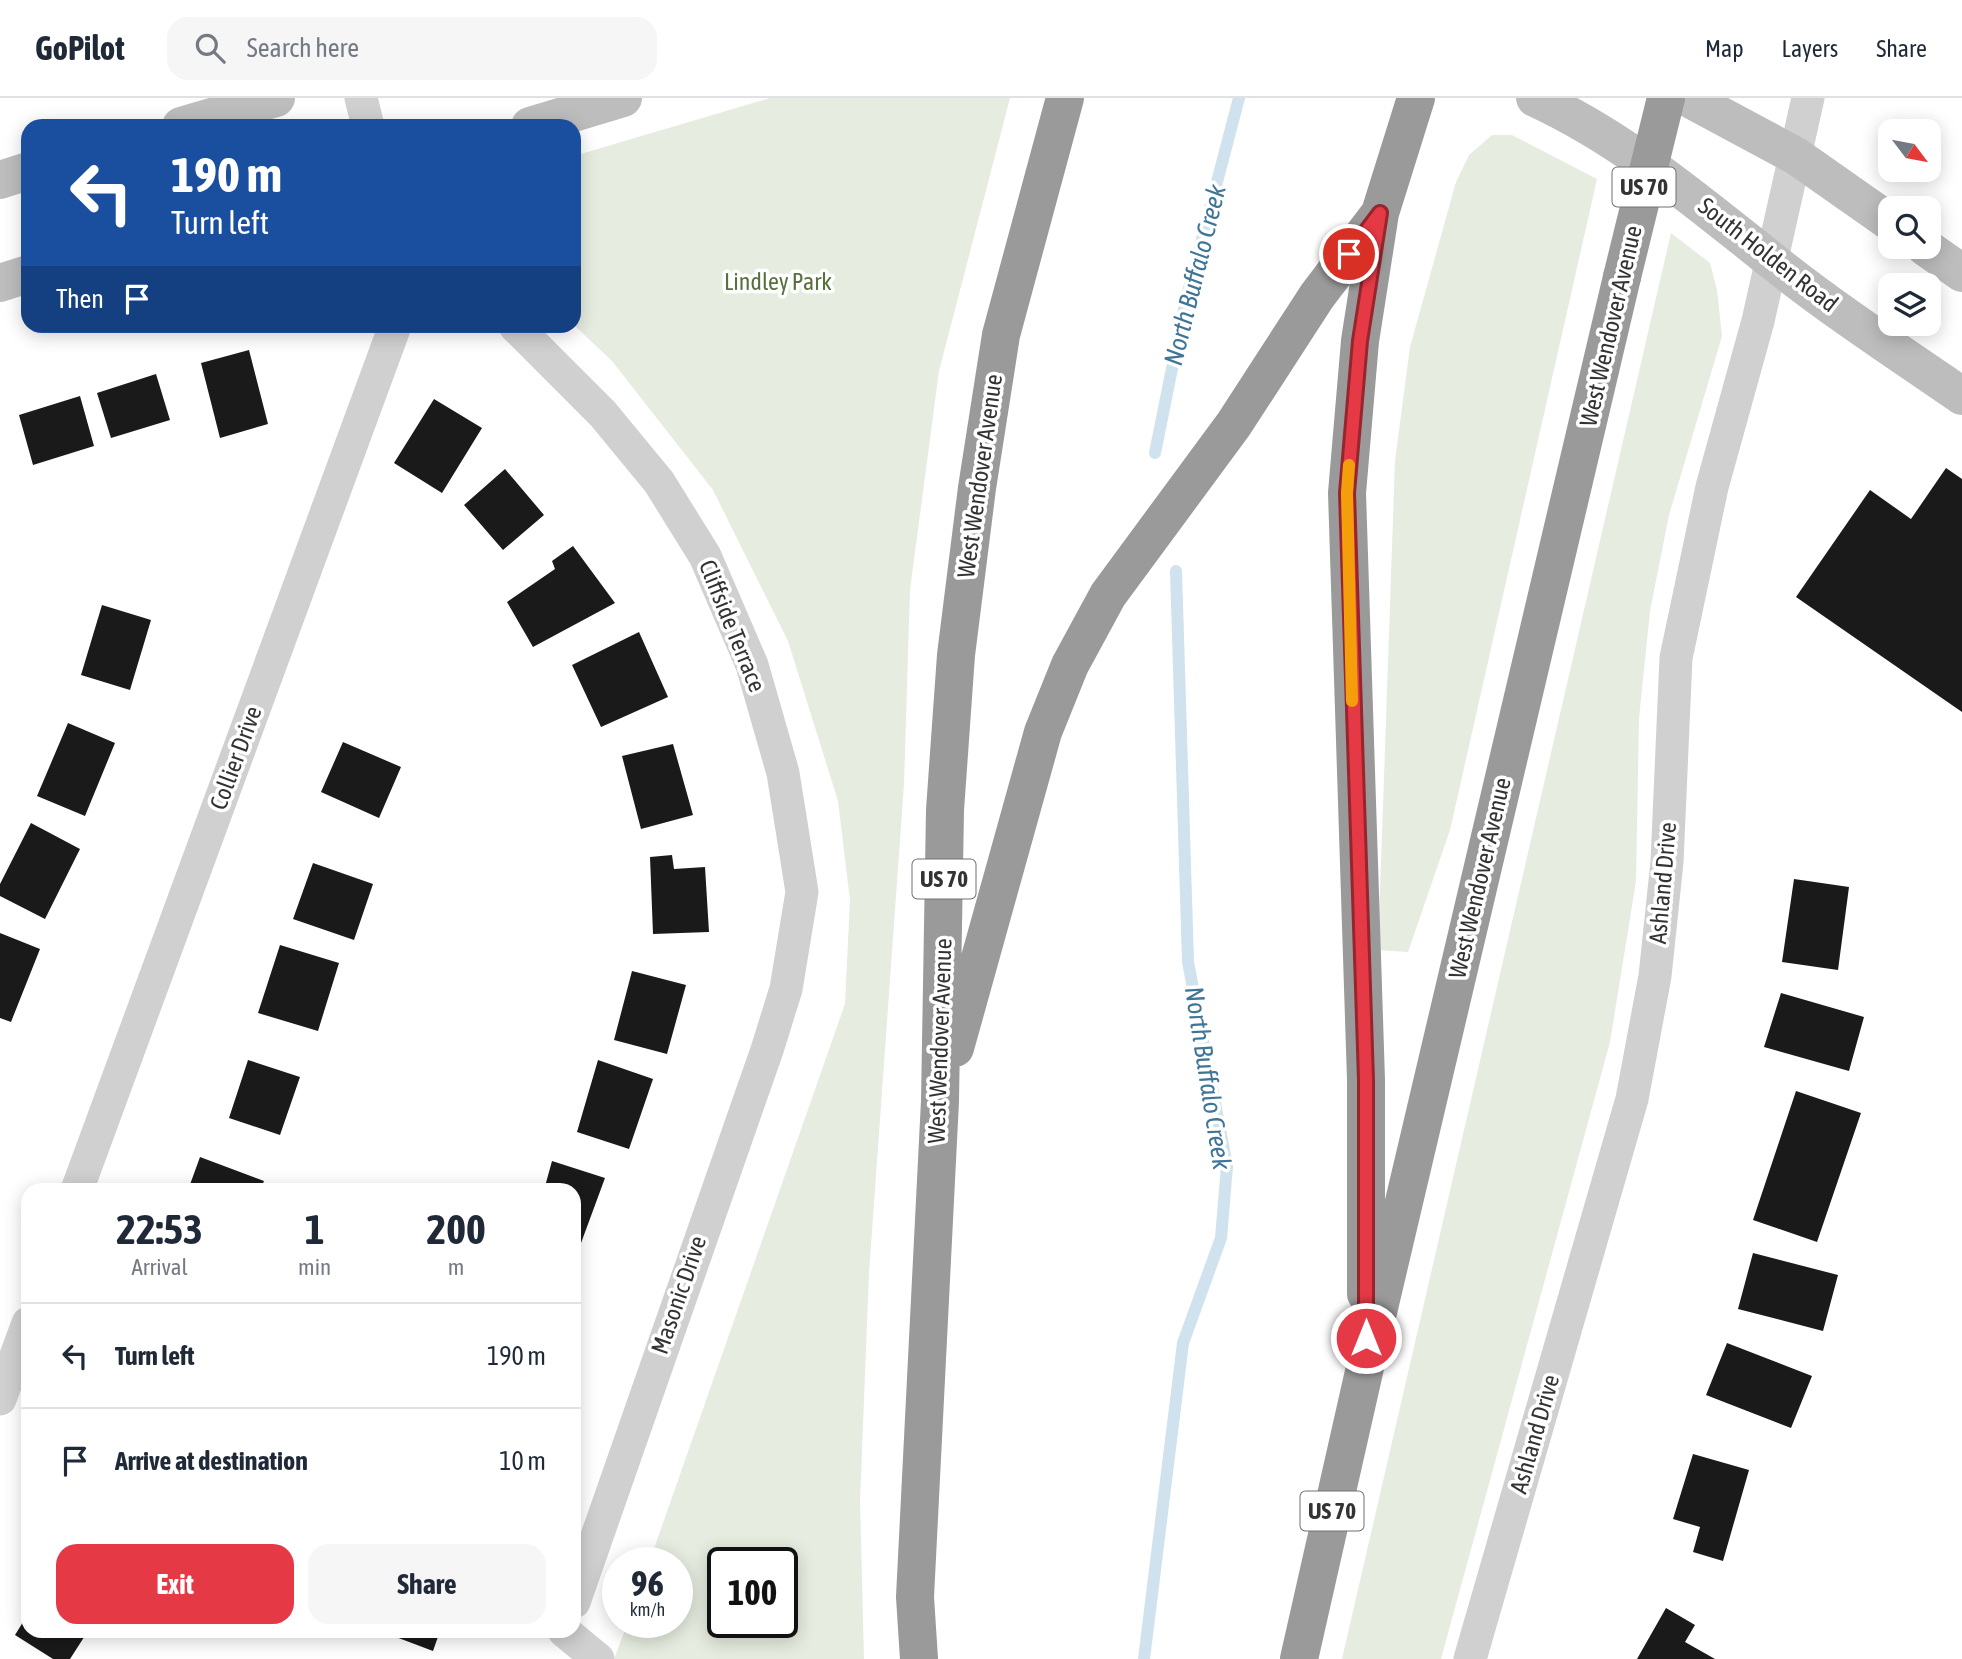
<!DOCTYPE html>
<style>
:root{--surface:#fff;--page:#f6f6f7;--text:#1f2937;--muted:#747a83;--line:#e0e1e3;--accent:#e63946}
body{margin:0;font-family:"Asap Condensed",sans-serif;background:var(--page);color:var(--text);height:100vh;display:flex;flex-direction:column;font-size:26px;white-space:nowrap}
*{box-sizing:border-box;margin:0}
p{font-size:23px;color:var(--muted)}
.icon{flex:none;width:38px;height:38px;fill:none;stroke:currentColor;stroke-width:2;stroke-linecap:round;stroke-linejoin:round}
.map{position:relative;flex:1;overflow:hidden}
.side{position:absolute;left:21px;top:1085px;width:560px;height:455px;display:flex;flex-direction:column;background:var(--surface);border-radius:21px;box-shadow:0 4px 18px #0003}
.side>*{flex:none}
.hud{position:absolute;left:21px;top:21px;width:560px;height:214px;border-radius:21px;box-shadow:0 4px 18px #0003;background:#1a4fa0;color:#fff;overflow:hidden}
.needle{width:46px;rotate:122deg}
.controls{position:absolute;left:1878px;top:21px;display:grid;gap:14px}
.controls a{display:grid;place-items:center;width:63px;height:63px;border-radius:14px;background:var(--surface);box-shadow:0 4px 18px #0003;font-size:35px}
.speed{position:absolute;left:602px;top:1449px;display:flex;gap:14px;font-size:35px;font-weight:700;text-align:center}
.speed>*{display:grid;place-content:center;width:91px;height:91px;border-radius:50%;background:var(--surface);box-shadow:0 4px 18px #0003;line-height:1}
.speed small{font-size:18px;font-weight:400}
.speed .limit{border:4px solid #111;border-radius:10px;background:#fff;color:#111}
.pin{position:absolute;display:grid;place-items:center;width:60px;height:60px;color:#fff;margin:-30px;border:4px solid #fff;border-radius:50%;box-shadow:0 2px 7px #0007}
.me{position:absolute;width:77px;margin:-38px;rotate:0deg;stroke-linejoin:round;filter:drop-shadow(0 0 5px #0008)}
.turn{display:flex;align-items:center;gap:24px;height:147px;padding:0 35px;font-size:32px}
.turn .icon{width:91px;height:91px;stroke-width:2.5}
.turn b{display:block;font-size:49px;line-height:60px}
.then{display:flex;align-items:center;height:66px;padding:0 35px;background:#0003;gap:14px;font-size:26px}
.eta{display:flex;justify-content:space-evenly;align-items:center;height:119px;text-align:center}
.eta b{font-size:42px;font-weight:700;line-height:49px}
.button{display:flex;gap:14px;margin-top:auto;padding:14px 35px}
.button a{flex:1;height:80px;border-radius:21px;background:var(--accent);color:#fff;font-size:28px;font-weight:700;line-height:80px;text-align:center}
.button a+a{background:var(--page);color:var(--text)}
ul{padding:0;list-style:none}
li{display:flex;align-items:center;gap:21px;height:105px;padding:0 35px;border-top:2px solid var(--line)}
li div{flex:1}
li b{display:block;font-size:26px}
li em{font-style:normal}
header{display:flex;align-items:center;gap:42px;box-sizing:border-box;height:98px;padding:0 35px;background:var(--surface);border-bottom:2px solid var(--line)}
header strong{font-size:33px}
nav{display:flex;gap:38px;margin-inline-start:auto;font-size:24px}
.search{width:490px;height:63px;background:var(--page);display:flex;align-items:center;gap:18px;box-sizing:border-box;padding:0 24px;border-radius:21px;color:var(--muted);font-size:26px}
.map>svg:first-child{display:block}
.green{fill:#e6ecdf;fill-rule:evenodd}
.lines{fill:none;stroke-linecap:round;stroke-linejoin:round}
.stream{stroke:#cfe2ee;stroke-width:12}
.building{fill:#1a1a1a}
.street{stroke:#d0d0d0;stroke-width:33}
.secondary{stroke:#bdbdbd;stroke-width:38}
.highway{stroke:#9a9a9a;stroke-width:38}
.highway-bridge{stroke:#9a9a9a;stroke-width:38}
.route-casing{stroke:#96252e;stroke-width:18}
.route{stroke:#e63946;stroke-width:12}
.slow{stroke:#f59e0b;stroke-width:12}
.labels{text-anchor:middle;stroke-width:7;stroke-linejoin:round;paint-order:stroke}
.shield{fill:#fff;stroke:#707070;stroke-width:2}
.shield-label{font-size:23px;font-weight:bold;fill:#333}
.street-label{font-size:24px;fill:#333;stroke:#fff}
.park-label{font-size:24px;fill:#56703f;stroke:#fff}
.water-label{font-size:26px;font-style:italic;fill:#3f7597;stroke:#fff}
</style>
<header>
<strong>GoPilot</strong>
<div class="search"><svg class="icon" aria-label="search" viewBox="0 0 24 24"><circle cx="10" cy="10" r="6"/><path d="M15 15l6 6"/></svg>Search here</div>
<nav><a>Map</a><a>Layers</a><a>Share</a></nav>
</header>
<div class="map">
<svg width="1962" height="1561" viewBox="0 0 1962 1561">
<rect width="100%" height="100%" fill="#fff"/>
<path class="green" d="M770 0H1010L939 273 910 492 904 686 869 1175 860 1402 864 1561H614L628 1524H677V1465H649L845 906 850 802 838 703 788 543 713 392 612 263 574 227V58ZM723 1465H782V1524H723Z
M1492 37H1512L1597 81 1450 732 1408 854 1378 852 1395 363 1410 249 1456 84 1469 57Z
M1671 135 1710 165 1717 192 1722 238 1669 417 1650 513 1639 620 1636 783 1610 944 1441 1561H1342Z"/>
<g class="lines">
<path class="stream" d="M1155 355 1185 206 1239 0
M1144 1561 1183 1245 1221 1140 1227 1068 1188 864 1176 473"/>
</g>
<path class="building" d="M249 252 268 326 220 340 201 265Z
M156 276 170 322 111 340 97 295Z
M80 298 94 348 33 367 19 317Z
M434 301 482 330 442 395 394 365Z
M1946 370 1962 381V614L1796 499 1870 392 1911 421Z
M505 371 544 417 503 452 464 407Z
M573 448 615 505 533 549 507 504 555 471 552 463Z
M102 507 151 522 130 592 81 577Z
M639 534 668 599 601 629 572 567Z
M68 625 115 645 85 718 37 698Z
M343 644 401 669 379 720 321 694Z
M673 646 693 717 641 731 622 658Z
M31 725 80 751 45 821 0 798V786Z
M672 757 674 771 705 769 709 834 653 836 650 759Z
M313 765 373 786 354 842 293 821Z
M1794 781 1849 789 1838 872 1782 864Z
M0 835 40 851 11 924 0 920Z
M280 847 339 865 318 933 258 915Z
M632 873 686 887 667 956 614 942Z
M1781 895 1864 919 1849 973 1764 949Z
M248 962 300 979 280 1037 229 1020Z
M598 962 653 981 629 1051 577 1034Z
M1796 993 1861 1015 1817 1144 1753 1122Z
M200 1059 264 1083 260 1092H188Z
M552 1063 605 1080 574 1164V1092H544Z
M1753 1155 1838 1177 1823 1233 1738 1211Z
M1727 1245 1812 1278 1791 1330 1706 1297Z
M1693 1356 1749 1372 1723 1463 1693 1454 1700 1429 1673 1421Z
M1666 1510 1695 1527 1685 1544 1715 1561H1637Z
M28 1516V1533H88L70 1561H53L15 1537Z
M380 1533H440L433 1553Z"/>
<g class="lines">
<path class="street" d="M361 0 368 28
M515 228 603 316 659 384 705 458 752 567 783 675 802 794 786 891 767 952 574 1504
M77 1092 395 228
M0 1301 28 1225
M564 1533 598 1561
M1470 1561 1632 1001 1655 878 1667 764 1676 560 1712 389 1758 223 1808 0"/>
<path class="secondary" d="M1535 0C1622 40 1697 103 1771 162 1832 211 1898 254 1962 298
M1688 0 1796 58 1890 124
M181 28 276 0
M530 28 623 0
M0 82 28 73
M1925 149 1962 175
M0 185 28 176"/>
<path class="highway" d="M955 950 1043 634 1070 567 1108 497 1234 326 1317 198 1377 119
M1366 1196V982L1347 395 1360 243 1380 115 1416 0
M919 1561 915 1499 940 1003 945 712 956 557 977 390 1001 237 1065 0
M1299 1561 1366 1265 1622 179"/>
<path class="highway-bridge" d="M1622 179 1666 0"/>
</g>
<g class="lines">
<g class="route-casing">
<path id="route" d="M1349 156 1380 115 1360 243 1347 395 1366 982V1240"/>
</g>
<use href="#route" class="route"/>
<path class="slow" d="M1349 367 1347 395 1352 603"/>
</g>
<g class="labels">
<g class="shield">
<rect x="1612.5" y="69.5" width="63" height="39" rx="5"/>
<rect x="912.5" y="761.5" width="63" height="39" rx="5"/>
<rect x="1300.5" y="1393.5" width="63" height="39" rx="5"/>
</g>
<g class="shield-label">
<text x="1644" y="97">US 70</text>
<text x="944" y="789">US 70</text>
<text x="1332" y="1421">US 70</text>
</g>
<g class="street-label">
<text transform="translate(1768 157) rotate(38)" y="8">South Holden Road</text>
<text transform="translate(1611 228) rotate(-77)" y="8">West Wendover Avenue</text>
<text transform="translate(980 378) rotate(-82)" y="8">West Wendover Avenue</text>
<text transform="translate(732 528) rotate(68)" y="8">Cliffside Terrace</text>
<text transform="translate(236 660) rotate(-70)" y="8">Collier Drive</text>
<text transform="translate(1480 780) rotate(-77)" y="8">West Wendover Avenue</text>
<text transform="translate(1663 785) rotate(-85)" y="8">Ashland Drive</text>
<text transform="translate(940 943) rotate(-88)" y="8">West Wendover Avenue</text>
<text transform="translate(679 1197) rotate(-71)" y="8">Masonic Drive</text>
<text transform="translate(1535 1336) rotate(-74)" y="8">Ashland Drive</text>
</g>
<g class="park-label">
<text x="778" y="192">Lindley Park</text>
</g>
<g class="water-label">
<text transform="translate(1195 177) rotate(-76)" y="9">North Buffalo Creek</text>
<text transform="translate(1208 980) rotate(81)" y="9">North Buffalo Creek</text>
</g>
</g>
</svg>
<div class="controls">
<a><svg class="needle" viewBox="-14 -14 28 28"><path d="M0-13l5 13h-10z" fill="#e53935"/><path d="M0 13l5-13h-10z" fill="#747a83"/></svg></a>
<a><svg class="icon" aria-label="search" viewBox="0 0 24 24"><circle cx="10" cy="10" r="6"/><path d="M15 15l6 6"/></svg></a>
<a><svg class="icon" aria-label="layers" viewBox="0 0 24 24"><path d="M12 4l9 5-9 5-9-5zM3 14l9 5 9-5"/></svg></a>
</div>
<div class="speed"><div>96<small>km/h</small></div><div class="limit">100</div></div>
<div class="pin" style="left:1349px;top:156px;background:#d93025"><svg class="icon" aria-label="arrive" viewBox="0 0 24 24"><path d="M6 21V4h12l-3 4 3 4H6"/></svg></div>
<svg class="me" style="left:1366px;top:1240px" viewBox="-20 -20 40 40"><circle r="17" fill="#e63946" stroke="#fff" stroke-width="3"/><path d="M0-11L8 9 0 5-8 9z" fill="#fff"/></svg>
<div class="hud">
<div class="turn"><svg class="icon" aria-label="left" viewBox="0 0 24 24"><path d="M17 20v-9H6M10 6l-5 5 5 5"/></svg><div><b>190 m</b>Turn left</div></div>
<div class="then">Then<svg class="icon" aria-label="arrive" viewBox="0 0 24 24"><path d="M6 21V4h12l-3 4 3 4H6"/></svg></div>
</div>
<section class="side">
<div class="eta">
<div><b>22:53</b><p>Arrival</p></div>
<div><b>1</b><p>min</p></div>
<div><b>200</b><p>m</p></div>
</div>
<ul>
<li><svg class="icon" aria-label="left" viewBox="0 0 24 24"><path d="M17 20v-9H6M10 6l-5 5 5 5"/></svg><div><b>Turn left</b></div><em>190 m</em></li>
<li><svg class="icon" aria-label="arrive" viewBox="0 0 24 24"><path d="M6 21V4h12l-3 4 3 4H6"/></svg><div><b>Arrive at destination</b></div><em>10 m</em></li>
</ul>
<div class="button"><a>Exit</a><a>Share</a></div>
</section>
</div>
